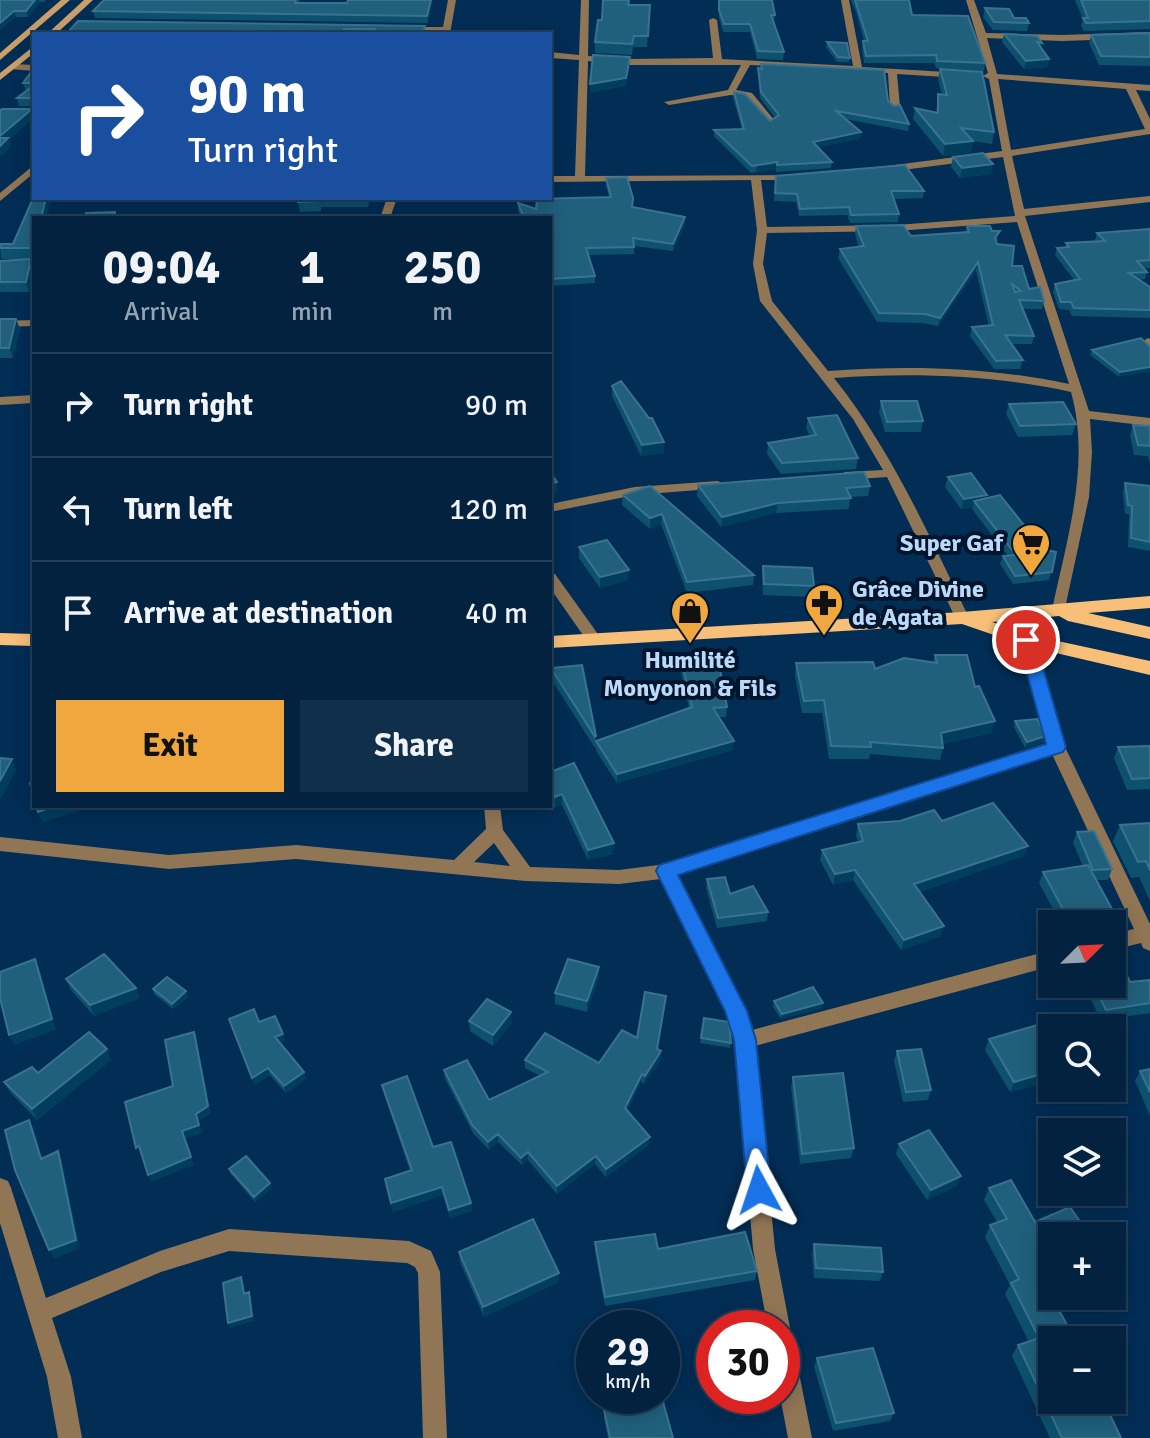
<!DOCTYPE html>
<meta charset="utf-8">
<style>
:root{--surface:#022240;--page:#102f4b;--text:#f1f3f6;--muted:#96a4b1;--line:#233f59;--accent:#efa73e}
body{margin:0;font-family:Signika,sans-serif;background:var(--page);color:var(--text);height:100vh;display:flex;flex-direction:column;font-size:30px;white-space:nowrap}
*{box-sizing:border-box;margin:0}
p{font-size:26px;color:var(--muted)}
.icon{flex:none;width:44px;height:44px;fill:none;stroke:currentColor;stroke-width:2;stroke-linecap:round;stroke-linejoin:round}
.map{position:relative;flex:1;overflow:hidden}
.details{position:absolute;left:32px;top:216px;width:520px;height:592px;display:flex;flex-direction:column;background:var(--surface);border-radius:0px;box-shadow:0 4px 20px #0003,0 0 0 2px var(--line)}
.details>*{flex:none}
.guide{position:absolute;left:32px;top:32px;width:520px;height:168px;border-radius:0px;box-shadow:0 4px 20px #0003,0 0 0 2px var(--line);background:#1a4fa0;color:#fff;overflow:hidden}
.needle{width:52px;rotate:66deg}
.tools{position:absolute;left:1038px;top:910px;display:grid;gap:16px}
.tools a{display:grid;place-items:center;width:88px;height:88px;border-radius:0px;background:var(--surface);box-shadow:0 4px 20px #0003,0 0 0 2px var(--line);font-size:40px}
.speed{position:absolute;left:576px;top:1310px;display:flex;gap:16px;font-size:40px;font-weight:700;text-align:center}
.speed>*{display:grid;place-content:center;width:104px;height:104px;border-radius:50%;background:var(--surface);box-shadow:0 4px 20px #0003,0 0 0 2px var(--line);line-height:1}
.speed small{font-size:20px;font-weight:400}
.speed .limit{border:12px solid #d22;background:#fff;color:#111}
.pin{position:absolute;display:grid;place-items:center;width:68px;height:68px;color:#fff;margin:-34px;border:4px solid #fff;border-radius:50%;box-shadow:0 2px 8px #0007}
.me{position:absolute;width:88px;margin:-44px;rotate:355deg;stroke-linejoin:round;filter:drop-shadow(0 0 6px #0008)}
.turn{display:flex;align-items:center;gap:28px;height:168px;padding:0 24px;font-size:36px}
.turn .icon{width:104px;height:104px;stroke-width:2.5}
.turn b{display:block;font-size:56px;line-height:68px}
.eta{display:flex;justify-content:space-evenly;align-items:center;height:136px;text-align:center}
.eta b{font-size:48px;font-weight:700;line-height:56px}
.button{display:flex;gap:16px;margin-top:auto;padding:16px 24px}
.button a{flex:1;height:92px;border-radius:0px;background:var(--accent);color:#111;font-size:32px;font-weight:700;line-height:92px;text-align:center}
.button a+a{background:var(--page);color:var(--text)}
ul{padding:0;list-style:none}
li{display:flex;align-items:center;gap:24px;height:104px;padding:0 24px;border-top:2px solid var(--line)}
li div{flex:1}
li b{display:block;font-size:30px}
li em{font-style:normal}
.map>svg:first-child{display:block}
.lines{fill:none;stroke-linecap:round;stroke-linejoin:round}
.minor{fill:#917655;fill-rule:evenodd}
.secondary{fill:#ca9f69;fill-rule:evenodd}
.primary{fill:#f7bf78;fill-rule:evenodd}
.wall{fill:#0d516e}
.shaded-wall{fill:#013d5d}
.building{fill:#20607d;stroke:#397390;stroke-width:2;fill-rule:evenodd}
.route{fill:#1a73e8;stroke:#114b97;stroke-width:2}
.labels{text-anchor:middle;stroke-width:8;stroke-linejoin:round;paint-order:stroke}
.poi-label{font-size:24px;font-weight:bold;fill:#bdd9fa;stroke:#01152c;text-anchor:end}
</style>
<div class="map">
<svg width="1150" height="1438" viewBox="0 0 1150 1438">
<rect width="100%" height="100%" fill="#022d55"/>
<g class="lines">
<path class="minor" d="M448 0H456L450 34H442V31H404L400 29 404 27H443Z
M581 0H589L588 56 629 59 713 58 709 20 713 18 717 20 722 59 853 66 841 0H849L862 67 963 73V77L960 78 897 74 900 107 895 110 890 107 888 73 750 65 736 90 752 93 775 121 770 124 746 97 731 95 669 105 664 102 728 90 741 65H629L588 61 585 176 800 175 801 177 796 180H761L767 227 896 225 1015 216 1003 157 887 172 882 169 887 166 1002 151 989 79 983 76 988 73 966 0H974L986 33 1062 35 1150 32V38L1062 41 987 38 997 74 1150 85V91L1136 90 1150 119V134L1012 156 1024 209 1150 196V202L1025 216 1089 411 1150 418V426L1090 419 1092 452 1089 497 1064 613 1059 615 1052 610C1067 538 1091 464 1071 392 993 375 914 372 834 378 892 451 929 535 969 618L967 621H957L887 477 845 480 838 476 845 472 883 470 853 419 760 301 753 264 757 230 751 180 550 182V176H575L579 60 550 58V52L579 55ZM998 79 1126 89 1145 129 1011 150ZM1017 222 1069 384C989 367 909 365 828 371L772 301 763 264 767 233 896 231Z
M13 64 34 65V71L10 69 9 67Z
M34 165V173L0 201V193Z
M387 198H397L390 218H380Z
M34 320V326L0 327V321Z
M1148 338 1150 339V348L1142 342Z
M34 395V403L0 405V397Z
M718 481 725 485 723 488 635 495 550 512V504L635 487Z
M550 572 555 574 600 637 603 641 600 645H590L550 588Z
M1026 635 1034 640 1065 747 1150 924V951L1143 948 1141 943 1112 950V934L1134 929 1052 754 677 875 746 1011 752 1030 1052 950V966L755 1046 775 1249 790 1328 788 1334 793 1343 812 1438H788L780 1396 782 1328H768L753 1249 735 1040 726 1011 661 879 619 884 525 881 296 859 169 869 0 851V837L169 855 296 845 454 860 486 829 484 806H500L503 830 530 867 619 870 666 864 1048 744 1018 640ZM494 843 510 866 474 862Z
M0 1178 8 1181 11 1188 46 1298 160 1251 229 1229 409 1241 431 1251 440 1272 447 1438H423L418 1273 415 1267 407 1263 229 1251 161 1272 52 1318 71 1377 82 1438H58L47 1377 0 1223Z"/>
<path class="secondary" d="M61 0H70L0 60V53Z
M84 0H93L56 34H47Z
M34 46V53L0 80V73Z"/>
<path class="primary" d="M1150 596V608L1088 613 1150 627V639L1068 621 1059 616 992 622 1030 635 1150 661V675L1026 646 962 624 550 648V636L962 612Z
M0 633 34 634V646L0 645Z"/>
</g>
<path class="wall" d="M0 0H46L44 2H40L28 17H16Z
M300 0 299 3H347L348 0H432V3L428 23 95 18 93 11Z
M719 0 775 15 774 23 784 52 783 60 757 59 750 32H723L719 18Z
M851 0H909L912 15 985 63 984 71 936 68 934 63H864L862 48 863 41H864L856 12Z
M1075 0H1150V29L1084 31 1081 26 1083 19Z
M630 5H650L647 47H633L632 55 595 53V42L602 20Z
M985 8 1029 23 1027 31 993 30 983 17Z
M425 26V34H66Z
M1150 33V66L1099 65 1089 43 1091 35Z
M1004 34 1042 43 1041 47 1049 59 1047 67 1024 69 1002 42Z
M827 42 850 58 849 62H837L826 47Z
M761 64 888 101 909 124 908 131 845 119 861 132 860 139 818 147 832 162 831 168 776 172V169L751 173 714 136V130L742 129 733 98 734 92 770 121 775 118 760 98 758 74V68H761Z
M34 68V106H19L17 98 26 91 23 83Z
M940 69 994 132 992 144 973 141 971 152 943 156 913 119 915 108 936 113 938 94H942L938 80Z
M953 157 991 174 960 178 951 167Z
M776 176 924 191 923 198 894 199 899 214 898 222 850 223 847 215 799 216 796 202 774 201Z
M606 178 632 207 685 217V224L673 251 634 246V254L588 255 595 276V283L550 286V218H521L518 210V203L536 209 609 197 606 185Z
M34 198H51V200L34 218V259H32L34 270 29 292H0V261L28 259H1L0 244H13Z
M299 198H370L368 207H321V211L300 212 298 202Z
M856 226 911 236 965 233 967 226 992 231 998 239 996 242 1029 289 1044 301 1042 309H1023L1034 336 1032 344H1011L1023 360 1020 369H994L970 336 972 327 989 326 976 271 938 326 923 323 877 322 838 258 840 249 859 247 855 235Z
M1150 229V268H1144L1147 272 1145 279 1139 280 1150 287V318L1072 316 1069 310 1059 309 1053 292 1055 284 1074 280 1055 255 1057 248 1065 247 1066 243 1096 241 1095 240 1097 233Z
M0 319H16L20 329 13 358H0Z
M1141 338 1119 377 1090 355 1092 350Z
M612 386 649 418 664 453 641 456 612 396Z
M881 401 923 421 921 432H885L879 412Z
M1009 404 1076 424 1072 435 1018 437 1006 414Z
M808 418 858 458 856 469 781 474 767 454 768 443 810 436 806 428Z
M1133 425 1150 426V466L1148 456 1134 455 1130 435Z
M948 477 987 495V498L1043 549 1056 552 1049 580 1013 584 1000 564 1003 556H1008L972 509 973 508 961 509 945 487Z
M1125 483 1150 486V551L1128 547 1129 514H1125L1123 492Z
M698 485 870 486 868 496 850 497 849 509 776 513 721 527 697 496Z
M650 486 754 575 753 585 687 593 661 524 650 529 622 505 623 495Z
M579 547 628 580 600 588 579 558Z
M763 566 814 586 813 597 763 595 762 577Z
M935 655 975 687 995 721 991 733 943 744V748L940 760 870 754 869 759H829L822 713H802L795 676 796 663 875 669 933 663Z
M682 663 727 707 726 717H719L733 750 617 783 596 751V747L595 748 551 679V668L582 665 596 741 689 708 681 672Z
M1015 721 1046 736 1044 742 1025 748 1014 727Z
M1150 746V789L1127 790 1114 758 1118 747Z
M550 772 613 854 588 860 562 805 555 808 550 800Z
M942 821 1024 856 920 892 941 936 901 950 853 880 833 885 820 860 822 850 858 842 856 835 858 824Z
M1150 823V901L1139 877 1131 878 1113 841 1120 825Z
M1077 832 1112 869 1108 880H1096L1118 920 1112 932V924H1061L1039 883 1043 872 1083 866 1073 843Z
M707 879 730 894 768 912 767 921 717 928 706 888Z
M599 967V977L587 1012 555 1004V993Z
M66 979 140 998 94 1016 71 990Z
M1150 982V1013L1101 1020 1083 984H1112Z
M153 989 186 991 188 997 173 1009 154 994Z
M666 996 657 1049 661 1051V1059L644 1084 641 1082 627 1111 649 1145 606 1177 595 1164 557 1194 528 1160 522 1165 498 1142 489 1150 473 1133 445 1079 444 1070 489 1100 540 1076 525 1068V1060L599 1063 637 1038Z
M774 1001 823 1003 822 1008 781 1019 773 1007Z
M704 1018 731 1043 730 1048 700 1043Z
M229 1019 259 1022 285 1041 280 1043 304 1072 306 1079 286 1093 270 1075 255 1085Z
M469 1021 512 1023 493 1046 470 1031Z
M1052 1028V1081L1010 1092 985 1050 989 1039Z
M107 1049 111 1060 37 1120 10 1092 4 1082 38 1073Z
M897 1051 931 1090 928 1100 903 1102 894 1061Z
M1150 1069V1116L1135 1081 1140 1071Z
M793 1077 854 1148 851 1158 800 1164 791 1087Z
M382 1085 433 1147 471 1203 472 1211 450 1218 443 1195 393 1212 385 1179 410 1171 384 1094Z
M899 1144 957 1186 927 1200 896 1154Z
M229 1169 272 1188 255 1202 231 1174Z
M989 1188 1053 1298 1121 1438H1050L1012 1356 1018 1345 1029 1342 1005 1294 1010 1285 985 1237 990 1225 997 1222 984 1200Z
M595 1242 658 1249 757 1271 755 1280 605 1306 595 1252Z
M814 1244 883 1272 880 1281 814 1278 812 1253Z
M459 1252 559 1273V1282L484 1317 460 1262Z
M714 1333V1380H710L702 1344 704 1335Z
M817 1358 894 1413 890 1421 833 1431 814 1367Z
M604 1410 673 1438H608L604 1418Z"/>
<path class="shaded-wall" d="M35 0H39L40 2 28 17 26 11Z
M431 0H432V3L428 23 427 16Z
M14 11 16 17 0 30V23Z
M630 57V66L626 86 590 93V84Z
M1049 59 1047 67 1024 69 1026 61Z
M32 109 34 118 9 140 11 147 0 157V136Z
M861 132 860 139 813 148V142Z
M973 141 971 152 943 156 945 144Z
M777 162 776 169 756 173 757 166Z
M993 164 991 174 960 178 962 168Z
M46 198H51V200L47 218H41Z
M685 217V224L673 251V244Z
M31 259 34 270 29 292 26 282Z
M978 262 976 271 938 326 940 318Z
M16 319 20 329 13 358 9 348Z
M1150 367V372L1119 377 1120 372Z
M664 442V453L641 456 642 445Z
M557 482V492L550 494V484Z
M987 495 985 506 974 501 973 508 961 509 964 499Z
M778 503 776 513 721 527 722 517Z
M662 514 661 524 650 529V518Z
M629 570 628 580 600 588V577Z
M995 721 991 733 938 745 941 733Z
M1046 736 1044 742 1025 748 1027 742Z
M734 741 733 750 617 783V774Z
M12 759 16 770 0 801V781Z
M562 794V805L555 808V797Z
M55 806H84L85 808 42 823 38 812Z
M614 843 613 854 588 860V850Z
M1028 846 1024 856 911 895 914 884Z
M855 870 853 880 833 885 835 874Z
M944 926 941 936 901 950 904 940Z
M35 959 40 970 56 1030 14 1045 9 1035Z
M599 967V977L587 1012V1001Z
M136 988 140 998 94 1016 90 1005Z
M186 991 188 997 173 1009 172 1004Z
M823 1003 822 1008 781 1019 782 1014Z
M511 1012 512 1023 493 1046V1035Z
M194 1032 197 1040 211 1113 199 1121 202 1133 185 1139 194 1165 151 1182 148 1175 196 1114Z
M283 1034 285 1041 277 1045 275 1037Z
M107 1049 111 1060 37 1120 32 1109Z
M661 1051V1059L644 1084 645 1076Z
M268 1068 270 1075 255 1085 252 1078Z
M1052 1071V1081L1010 1092 1014 1082Z
M304 1072 306 1079 286 1093 284 1086Z
M642 1074 641 1082 624 1116 625 1108Z
M29 1120 34 1129 46 1168 41 1159Z
M498 1134V1142L489 1150 488 1142Z
M650 1137 649 1145 606 1177V1169Z
M58 1151 62 1160 80 1248 54 1259 49 1250Z
M528 1152V1160L522 1165 521 1158Z
M596 1156 595 1164 557 1194V1186Z
M961 1176 957 1186 927 1200 931 1190Z
M270 1183 272 1188 255 1202 254 1197Z
M442 1187 443 1195 393 1212 391 1203Z
M471 1203 472 1211 450 1218 449 1210Z
M559 1273V1282L484 1317 483 1307Z
M249 1292 254 1321 230 1328 228 1323Z"/>
<path class="building" d="M0 0H35L26 11H14L0 23Z
M104 0H296L295 3H347L348 0H431L427 16 93 11Z
M603 0H629L628 5H650L648 36H634L632 44 595 42 598 20H602Z
M719 0H772L775 15H771L784 52 758 51 750 24H724L719 10Z
M855 0H909L912 15 968 16 985 63 937 61 936 55 866 56 863 41H868Z
M1081 0H1150V21L1086 23 1083 18H1088Z
M985 8 1009 9 1014 18H1026L1029 23 994 22Z
M78 21 425 26 423 34H375V29H344L343 34H66Z
M1150 33V57L1101 56 1091 35Z
M1004 34 1037 36 1042 43 1037 42 1049 59 1026 61Z
M827 42 847 43 850 58 838 57Z
M593 55 630 57 626 78 590 84Z
M761 64 884 70 888 101 894 106 900 105 909 124 836 111 861 132 813 142 832 162 777 165V162L752 166 714 130 744 129 734 92 745 94 770 121 779 115 761 92 758 68 762 69Z
M34 68V83H23Z
M940 69 982 72 994 132 961 128 973 141 945 144 915 108 938 113V94L947 95Z
M34 85V103L32 98H17Z
M2 109H32L0 136V110Z
M0 138H8L0 146Z
M983 153 993 164 962 168 953 157Z
M905 165 924 191H891L899 214 851 215 849 207 800 209 797 194 775 193 776 176Z
M627 177 633 198 632 207 685 217 673 244 633 238 634 247 586 248 595 276 550 279V218H524L518 203 536 209 537 199 611 197 606 178Z
M34 196V198H46L41 218H34V248H0V244H13Z
M299 198H320V201L298 202Z
M115 212 114 217 173 215 172 218H73H84L86 213Z
M903 225 911 236 969 232 967 226H990L992 231H1000L995 238 997 244 1014 246 1012 266H1022L1029 289 1040 287 1044 301 1019 300 1034 336 1005 335 1023 360 996 361 972 327 993 325 978 262 940 318 925 314 879 313 840 249 864 246 856 226ZM1012 284 1021 291 1015 292Z
M1150 229V260L1137 261 1147 272 1129 273 1150 287V310L1074 308 1071 302H1061L1055 284 1080 279 1057 248 1069 247 1066 243 1105 241 1097 233Z
M31 259 26 282H0V261Z
M0 319H16L9 348H0Z
M1141 338 1150 347V367L1120 372 1092 350Z
M621 381 649 418H652L664 442 642 445 612 386Z
M881 401H917L923 421 887 422Z
M1063 402 1076 424 1020 426 1009 404Z
M837 415 858 458 782 463 768 443 816 435 808 418Z
M1133 425 1150 426V446L1138 445Z
M550 472 557 482 550 484Z
M864 472 870 486 846 488 851 498 778 503 722 517 698 485Z
M971 473 987 495 964 499 948 477Z
M1125 483 1150 486V542L1131 538 1132 506 1128 505Z
M650 486 754 575 687 582 662 514 650 518 623 495Z
M1000 495 1043 549 1056 552 1052 572 1015 576 1003 556 1016 555 974 501Z
M607 540 629 570 600 577 579 547Z
M763 566 812 568 814 586 764 584Z
M935 655H967L975 687 979 686 995 721 941 733 943 748 870 742 871 747 831 746 824 700 804 701 796 663 873 662 875 669 904 658 937 663Z
M684 662 690 671 720 670 727 707 713 708 734 741 617 774 596 741 692 707 682 663Z
M582 665 596 736 595 737 551 668Z
M1037 719 1046 736 1027 742 1015 721Z
M1150 746V778L1132 779 1118 747Z
M0 758 12 759 0 781Z
M574 763 614 843 588 850 562 794 555 797 550 790V772Z
M34 782V799L30 783Z
M993 803 1028 846 914 884 944 926 904 940 855 870 835 874 822 850 863 841 858 824 900 821 934 810 942 821Z
M36 806H55L38 812Z
M1150 823V870L1146 861 1138 862 1120 825Z
M1094 831 1112 869 1093 870 1077 832Z
M1088 865 1118 920 1114 925 1071 924 1043 872Z
M725 877 730 894 753 886 768 912 718 918 707 879Z
M1112 947 1130 982 1149 980 1150 982V1003L1106 1010 1093 984H1112Z
M104 954 136 988 90 1005 66 979Z
M35 959 52 1019 9 1035 0 998V972Z
M568 959 599 967 587 1001 555 993Z
M167 977 186 991 172 1004 153 989Z
M813 987 823 1003 782 1014 774 1001Z
M645 992 666 996 657 1049 661 1051 645 1076 642 1074 625 1108 650 1137 606 1169 596 1156 557 1186 528 1152 521 1158 498 1134 488 1142 472 1125 444 1070 467 1060 489 1100 548 1072 525 1060 545 1033 599 1063 622 1030 637 1038Z
M487 999 511 1012 493 1035 469 1021Z
M254 1009 259 1022 275 1016 283 1034 275 1037 304 1072 284 1086 268 1068 252 1078 229 1019Z
M704 1018 729 1022 731 1043 701 1038Z
M1058 1019 1064 1028H1052V1071L1014 1082 989 1039Z
M89 1032 107 1049 32 1109 4 1082 32 1067 38 1073Z
M194 1032 208 1106 196 1114 199 1125 182 1131 191 1157 148 1175 139 1146 136 1148 125 1102 173 1086 165 1040Z
M921 1049 931 1090 906 1092 897 1051Z
M1150 1069V1092L1140 1071Z
M843 1073 854 1148 802 1154 793 1077Z
M407 1076 433 1147 451 1142 471 1203 449 1210 442 1187 391 1203 385 1179 412 1170 382 1085Z
M29 1120 41 1159 58 1151 76 1240 49 1250 15 1170 5 1130Z
M929 1130 961 1176 931 1190 899 1144Z
M246 1156 270 1183 254 1197 229 1169Z
M1011 1180 1035 1222 1070 1207 1090 1236H1052V1289L1049 1291 1075 1340H1052V1400H1103L1121 1438H1062L1018 1345 1039 1338 1011 1283 1019 1279 990 1225 1007 1219 989 1188Z
M533 1219 559 1273 483 1307 459 1252Z
M745 1232 757 1271 605 1297 595 1242 655 1234 658 1249Z
M814 1244 881 1248 883 1272 816 1268Z
M241 1277 244 1294 249 1292 252 1316 228 1323 223 1283Z
M714 1333V1371L711 1372 704 1335Z
M873 1348 894 1413 836 1423 817 1358Z
M662 1398 673 1438H610L604 1410Z"/>
<path class="route" d="M1026 634 1035 640 1066 747 1063 752 678 875 747 1011 756 1040 771 1190 768 1198 759 1202 750 1198 747 1190 734 1040 725 1011 656 871 659 865 1046 744 1018 640Z"/>
<defs>
<g id="supermarket-pin" transform="scale(2)"><path d="M0 17L-7.5 6A9.5 9.5 0 1 1 7.5 6Z" fill="#efa73e" stroke="#01152c"/><path d="M-6-5.5h2.5l.6 2H6L4.5 2H-2.5L-4.4-4H-6ZM-1.5 3.2a1.3 1.3 0 1 0 .1 0ZM3 3.2a1.3 1.3 0 1 0 .1 0Z" fill="#111"/></g>
<g id="pharmacy-pin" transform="scale(2)"><path d="M0 17L-7.5 6A9.5 9.5 0 1 1 7.5 6Z" fill="#efa73e" stroke="#01152c"/><path d="M-2-6h4v4h4v4h-4v4h-4v-4h-4v-4h4Z" fill="#111"/></g>
<g id="shop-pin" transform="scale(2)"><path d="M0 17L-7.5 6A9.5 9.5 0 1 1 7.5 6Z" fill="#efa73e" stroke="#01152c"/><path d="M-5-2.5h2.3a2.7 3.5 0 0 1 5.4 0H5L5.5 6h-11ZM-1.5-2.5h3a1.5 2.3 0 0 0-3 0Z" fill="#111"/></g>
</defs>
<g fill-rule="evenodd">
<use href="#supermarket-pin" x="1031" y="543"/>
<use href="#pharmacy-pin" x="824" y="603"/>
<use href="#shop-pin" x="690" y="611"/>
</g>
<g class="labels">
<g class="poi-label">
<text x="1003" y="551">Super Gaf</text>
<text x="852" y="597" text-anchor="start">Grâce Divine<tspan x="852" dy="28">de Agata</tspan></text>
<text x="690" y="668" text-anchor="middle">Humilité<tspan x="690" dy="28">Monyonon &amp; Fils</tspan></text>
</g>
</g>
</svg>
<div class="tools">
<a><svg class="needle" viewBox="-14 -14 28 28"><path d="M0-13l5 13h-10z" fill="#e53935"/><path d="M0 13l5-13h-10z" fill="#96a4b1"/></svg></a>
<a><svg class="icon" aria-label="search" viewBox="0 0 24 24"><circle cx="10" cy="10" r="6"/><path d="M15 15l6 6"/></svg></a>
<a><svg class="icon" aria-label="layers" viewBox="0 0 24 24"><path d="M12 4l9 5-9 5-9-5zM3 14l9 5 9-5"/></svg></a>
<a>+</a>
<a>−</a>
</div>
<div class="speed"><div>29<small>km/h</small></div><div class="limit">30</div></div>
<div class="pin" style="left:1026px;top:640px;background:#d93025"><svg class="icon" aria-label="arrive" viewBox="0 0 24 24"><path d="M6 21V4h12l-3 4 3 4H6"/></svg></div>
<svg class="me" style="left:759px;top:1190px" viewBox="-20 -20 40 40"><path d="M0-17L14 15 0 8-14 15z" fill="#1a73e8" stroke="#fff" stroke-width="4"/></svg>
<div class="guide">
<div class="turn"><svg class="icon" aria-label="right" viewBox="0 0 24 24"><path d="M7 20v-9h11M14 6l5 5-5 5"/></svg><div><b>90 m</b>Turn right</div></div>
</div>
<section class="details">
<div class="eta">
<div><b>09:04</b><p>Arrival</p></div>
<div><b>1</b><p>min</p></div>
<div><b>250</b><p>m</p></div>
</div>
<ul>
<li><svg class="icon" aria-label="right" viewBox="0 0 24 24"><path d="M7 20v-9h11M14 6l5 5-5 5"/></svg><div><b>Turn right</b></div><em>90 m</em></li>
<li><svg class="icon" aria-label="left" viewBox="0 0 24 24"><path d="M17 20v-9H6M10 6l-5 5 5 5"/></svg><div><b>Turn left</b></div><em>120 m</em></li>
<li><svg class="icon" aria-label="arrive" viewBox="0 0 24 24"><path d="M6 21V4h12l-3 4 3 4H6"/></svg><div><b>Arrive at destination</b></div><em>40 m</em></li>
</ul>
<div class="button"><a>Exit</a><a>Share</a></div>
</section>
</div>
